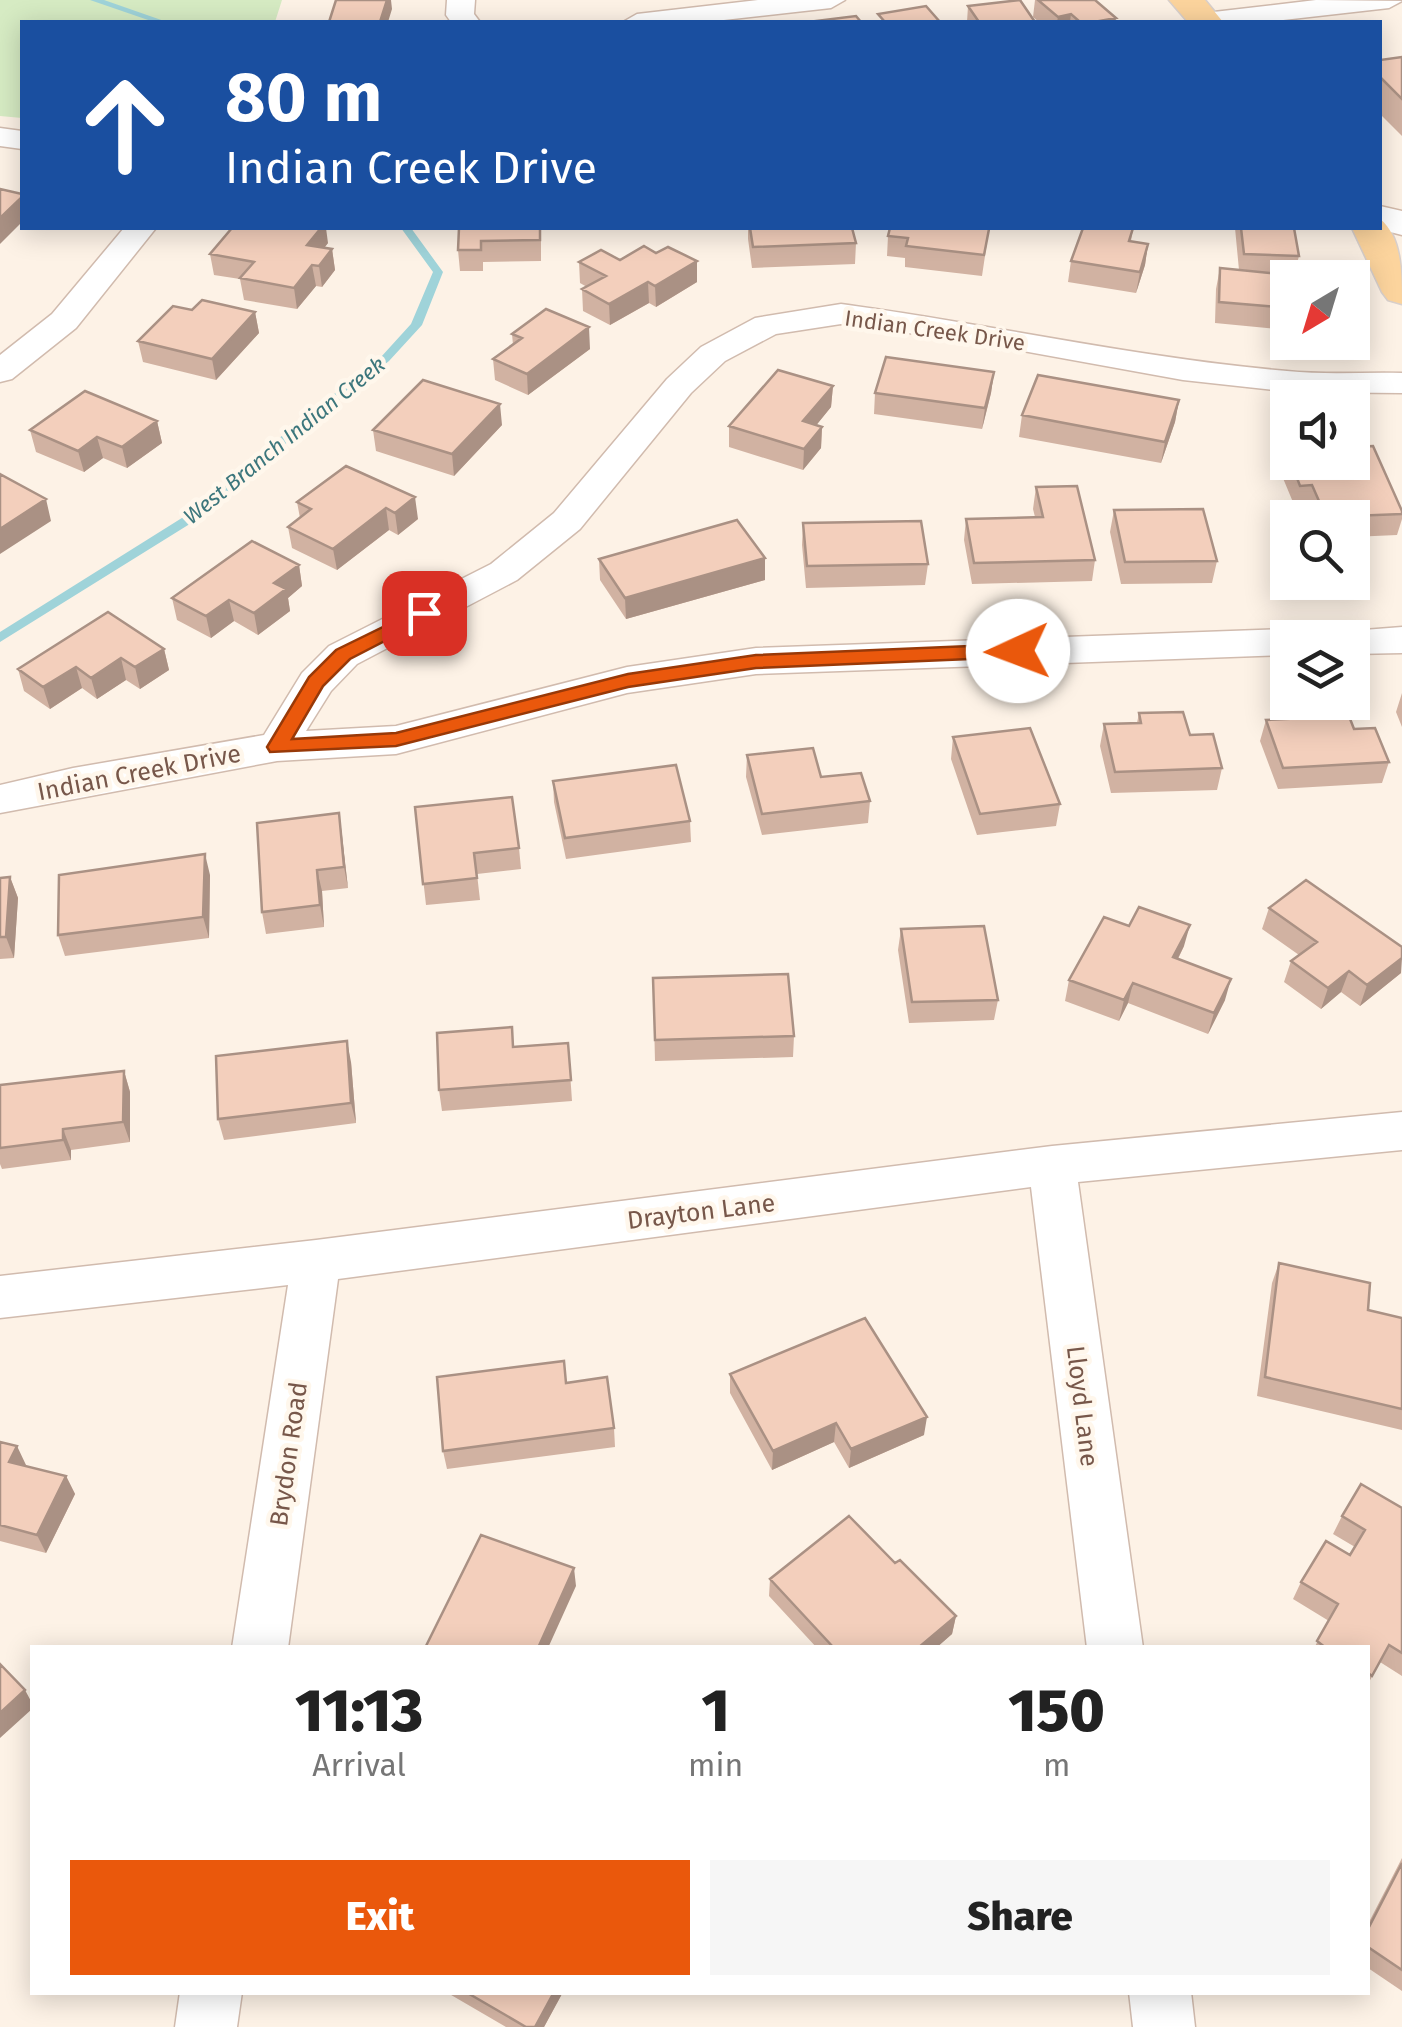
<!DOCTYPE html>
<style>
:root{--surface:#fff;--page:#f6f6f6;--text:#222;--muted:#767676;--accent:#ea580c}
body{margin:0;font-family:"Fira Sans",sans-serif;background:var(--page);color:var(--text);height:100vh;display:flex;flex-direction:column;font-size:38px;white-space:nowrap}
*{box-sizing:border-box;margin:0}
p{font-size:32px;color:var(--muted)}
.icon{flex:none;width:55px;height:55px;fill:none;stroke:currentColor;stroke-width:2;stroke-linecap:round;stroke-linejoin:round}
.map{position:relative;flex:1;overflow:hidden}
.side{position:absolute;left:30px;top:1645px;width:1340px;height:350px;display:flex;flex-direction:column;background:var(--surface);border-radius:0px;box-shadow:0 5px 25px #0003}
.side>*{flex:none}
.hud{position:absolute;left:20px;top:20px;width:1362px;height:210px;border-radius:0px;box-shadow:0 5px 25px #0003;background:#1a4fa0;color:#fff;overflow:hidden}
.needle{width:65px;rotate:218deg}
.buttons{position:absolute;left:1270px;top:260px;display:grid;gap:20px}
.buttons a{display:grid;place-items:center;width:100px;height:100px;border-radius:0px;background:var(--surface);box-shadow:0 5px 25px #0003;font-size:50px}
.pin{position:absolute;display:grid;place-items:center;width:85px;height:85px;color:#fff;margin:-42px;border-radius:20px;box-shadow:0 5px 15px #0006}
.me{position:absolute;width:110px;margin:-55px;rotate:268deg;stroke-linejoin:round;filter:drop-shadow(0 0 8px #0008)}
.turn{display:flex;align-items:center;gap:35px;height:210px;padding:0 40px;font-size:45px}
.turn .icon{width:130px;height:130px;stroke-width:2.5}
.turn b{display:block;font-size:70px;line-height:85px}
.eta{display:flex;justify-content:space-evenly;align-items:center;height:170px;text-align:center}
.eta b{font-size:60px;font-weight:800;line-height:70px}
.primary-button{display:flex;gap:20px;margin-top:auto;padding:20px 40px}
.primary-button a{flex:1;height:115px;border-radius:0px;background:var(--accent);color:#fff;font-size:40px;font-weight:800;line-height:115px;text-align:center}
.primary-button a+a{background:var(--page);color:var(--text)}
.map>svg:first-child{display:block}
.green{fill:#d6ebc3}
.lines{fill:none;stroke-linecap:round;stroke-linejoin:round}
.stream{fill:#9fd3d9;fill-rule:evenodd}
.minor-casing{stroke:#d1bbae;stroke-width:3}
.secondary-casing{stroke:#d4bbab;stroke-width:3}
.primary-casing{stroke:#d9d0cc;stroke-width:3}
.minor{fill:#fff;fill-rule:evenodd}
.secondary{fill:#fff;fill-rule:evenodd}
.primary{fill:#fcd49d;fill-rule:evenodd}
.wall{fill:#d1b2a2}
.shaded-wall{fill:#aa9184}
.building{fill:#f3cfbc;stroke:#aa9184;stroke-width:2.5}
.route{fill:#ea580c;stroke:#983908;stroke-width:2.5}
.labels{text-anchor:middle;stroke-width:9;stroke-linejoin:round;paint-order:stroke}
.far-street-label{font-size:22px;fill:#77574a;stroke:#fff7ec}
.far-water-label{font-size:22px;font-style:italic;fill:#3c767c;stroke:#fff7ec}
.street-label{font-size:25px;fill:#77574a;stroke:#fff7ec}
</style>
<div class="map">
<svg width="1402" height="2027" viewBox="0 0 1402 2027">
<rect width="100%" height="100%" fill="#fdf2e6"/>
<path class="green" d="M0 0H282L275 22H22V118L0 116Z"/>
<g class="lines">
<path class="stream" d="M90 0H104L167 22H154Z
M401 228H411L443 272 422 325 389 361 299 432 209 512 0 642V632L201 506 291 428 381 357 411 324 433 272Z"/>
<g class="minor-casing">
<path id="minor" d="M447 0H475L474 14 480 22H451L446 15Z
M758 0H845L831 8 706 22H623L637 14Z
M1316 0 1402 1 1389 8 1265 22 1191 21 1205 13Z
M0 128 22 131V149L0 146Z
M124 228H156L76 328 12 379 0 382V355L52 314Z
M841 304C990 324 1137 358 1287 371 1325 375 1364 372 1402 373V393L1292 392 1183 380 962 340 841 324 776 334 725 361 691 393 580 529 517 580 357 664 331 691 306 731 396 726 627 667 756 648 1288 629 1304 638H1288V655L756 674 627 693 396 754 277 761 0 813V785L73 768 264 735 302 673 329 646 491 564 554 513 667 379 701 347 755 318Z
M1402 627V653L1352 654V638H1335L1338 632Z
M1402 1112V1150L1078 1182 1143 1648H1087L1031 1187 338 1279 288 1648H232L288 1285 0 1318V1276L316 1240 1052 1146Z
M180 1992H242L237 2027H175Z
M1129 1992H1191L1195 2027H1133Z"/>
</g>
<g class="secondary-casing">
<path id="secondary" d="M1380 206 1402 211V235L1375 228H1380Z"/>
</g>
<g class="primary-casing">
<path id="primary" d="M1169 0H1205L1223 22H1188Z
M1380 219C1402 236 1402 275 1402 304L1388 300 1382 292 1352 228H1380Z"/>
</g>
<use href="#minor" class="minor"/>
<use href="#secondary" class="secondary"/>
<use href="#primary" class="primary"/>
</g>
<path class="wall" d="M1035 0H1095L1116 18 1115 22H1039L1033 17Z
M968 6 1035 22H967Z
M1402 57V136L1380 114V60Z
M459 228H541V261L483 262V271H460L458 250Z
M748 228 856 243 855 264 752 268 748 239Z
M1133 228 1131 241 1148 244 1145 265 1136 293 1068 282 1071 261Z
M1235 228H1294L1299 256 1294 275 1288 278V330L1215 323 1216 289 1220 268 1239 270Z
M989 229 982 276 905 267V258L887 256 888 236Z
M328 243 324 248 332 249 335 270 322 287 316 286 297 309 244 300 240 279 214 275 210 254Z
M656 253 697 261V282L656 307 649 303 610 325 583 311 582 289 587 287 580 283 579 262 620 260Z
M255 312 259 333 216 380 143 362 138 341Z
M512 334 590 349 528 395 495 380 493 359 513 345Z
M994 372 991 393 982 429 874 414 875 393Z
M833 386 831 407 816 425 822 427 821 448 803 470 729 447V426Z
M1179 400 1175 422 1161 463 1019 437 1022 415Z
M157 421 162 443 127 468 103 458 84 472 36 452 30 430Z
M502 425 454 476 376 451 373 430Z
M1285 449H1288V462H1352L1402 511V519L1397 535 1352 537V518H1311L1307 506 1295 507 1280 471Z
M346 466 418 519 398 535 389 530 337 570 292 548 288 527 300 518 297 502Z
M1036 487 1095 560 1092 581 972 584 964 540 966 519 1035 517 1033 509Z
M1114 510 1217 561 1212 583 1121 584 1110 532Z
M803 523 928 564 925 585 806 588 802 545Z
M599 559 765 580 626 619 600 580Z
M299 565 302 586 288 598 290 611 258 635 234 621 211 638 177 620 172 598Z
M164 649 169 670 140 689 126 680 97 699 82 688 50 709 24 691 18 669Z
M1402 693V727L1396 712Z
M1300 709 1354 729 1389 762 1382 783 1278 789 1260 741 1266 720 1298 718Z
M1139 713 1190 735 1222 768 1217 790 1111 793 1100 746 1104 724 1137 723Z
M953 737 1060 804 1056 826 977 835 951 759Z
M747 755 821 777 870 801 868 823 762 835 746 777Z
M553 781 690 821 691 842 566 859 554 802Z
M415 807 519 848 521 869 477 874 480 900 426 905Z
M339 813 348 888 322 891 324 927 266 934 262 912Z
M210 875 209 938 65 956 58 935Z
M10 877 18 898 14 958 0 959V878Z
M1269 908 1401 973 1360 1006 1341 992 1321 1009 1284 982 1291 961 1299 955 1262 929Z
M901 929 998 1000 994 1020 909 1023 898 950Z
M1184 946 1178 959 1225 1000 1208 1034 1128 1003 1119 1021 1065 1001 1069 980Z
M653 978 794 1036 793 1057 655 1061Z
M568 1043 572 1101 442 1111 439 1090 514 1046Z
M351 1062 356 1123 224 1140 218 1119Z
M124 1071 130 1092V1142L71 1150V1160L2 1169 0 1164V1085Z
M1279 1263 1368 1310 1402 1318V1430L1257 1396 1272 1283Z
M730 1374 924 1435 849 1468 834 1442 772 1470 730 1393Z
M566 1383 614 1428 615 1447 447 1469 443 1451Z
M0 1442 26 1466 66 1476 75 1494 46 1553 0 1541Z
M1402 1508V1676L1380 1662 1368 1684V1648H1314L1329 1621 1293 1599 1301 1582 1350 1555 1355 1547 1333 1534 1342 1516Z
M895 1563 956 1616 952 1634 936 1648H817L769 1596 770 1579Z
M1402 1858V1991L1368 1968V1924Z
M446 1992H563L544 2027H506Z"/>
<path class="shaded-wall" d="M387 0H391L392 9 388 22H380Z
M1071 14 1070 22H1057L1058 17Z
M1116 18 1115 22H1094Z
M22 197V222L0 244V218Z
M321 228H326L328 243 310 266 307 245Z
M1148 244 1145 265 1136 293 1140 272Z
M332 249 335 270 322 287 319 266Z
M697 261V282L656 307 655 286Z
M312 265 316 286 297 309 294 288Z
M648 282 649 303 610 325 609 304Z
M255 312 259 333 216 380 212 359Z
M589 327 590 349 528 395 527 374Z
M994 372 991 393 982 429 985 408Z
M833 386 831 407 802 443 803 421Z
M1179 400 1175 422 1161 463 1165 442Z
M500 404 502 425 454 476 452 454Z
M157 421 162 443 127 468 122 447Z
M822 427 821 448 803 470 804 449Z
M97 437 103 458 84 472 78 451Z
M415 497 418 519 398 535 395 513Z
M46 499 51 521 0 554V529Z
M386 508 389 530 337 570 333 549Z
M765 558V580L626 619 625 598Z
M299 565 302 586 288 598 290 611 258 635 254 613 274 583Z
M229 600 234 621 211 638 206 616Z
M164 649 169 670 140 689 135 667Z
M121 658 126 680 97 699 91 678Z
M76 667 82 688 50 709 43 687Z
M339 813 342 835 348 888 344 867Z
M205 854 210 875 209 938 203 917Z
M317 870 322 891 324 927 320 905Z
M10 877 18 898 14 958 6 937Z
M1190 925 1184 946 1168 978 1173 957Z
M1402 958 1401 973 1360 1006 1367 985Z
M1349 971 1341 992 1321 1009 1328 988Z
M1231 979 1225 1000 1208 1034 1214 1013Z
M1133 983 1128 1003 1119 1021 1124 1000Z
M347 1041 351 1062 356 1123 351 1103Z
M124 1071 130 1092V1142L123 1122Z
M63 1129 71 1150V1160L63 1140Z
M927 1417 924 1435 849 1468 851 1449Z
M836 1423 834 1442 772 1470 773 1451Z
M17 1446 26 1465 18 1480 9 1462Z
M66 1476 75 1494 46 1553 37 1535Z
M574 1568 576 1586 548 1648H538Z
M956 1616 952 1634 936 1648H918Z
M25 1690 32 1703V1709L0 1738V1713Z
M554 1992H563L544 2027H535Z"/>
<path class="building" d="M336 0H387L380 22H329Z
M1020 0 1035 22H979L968 6Z
M1038 0H1095L1116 18 1094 22H1080L1071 14 1058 17Z
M926 6 940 22H885L878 14Z
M856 16 861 22H808Z
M1402 57V99L1380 77V60Z
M0 189 22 194V197L0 218Z
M232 228H321L307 245 332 249 319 266 312 265 294 288 240 278 254 262 210 254Z
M459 228H540V240L481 241V250H458Z
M750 228H852L856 243 753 247Z
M890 228H978L989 229 984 255 906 246 908 238 888 236Z
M1083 228H1133L1129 241 1148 244 1140 272 1071 261Z
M1241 228H1294L1299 256 1244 254Z
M644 246 656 253 668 247 697 261 655 286 648 282 609 304 582 289 606 276 579 262 601 250 620 260Z
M1220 268 1319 278H1288V308L1219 302Z
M202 300 255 312 212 359 138 341 173 306 192 310Z
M546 309 589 327 527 374 493 359 522 338 512 334Z
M886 357 994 372 985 408 875 393Z
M778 370 833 386 803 421 822 427 804 449 729 426Z
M1038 375 1179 400 1165 442 1022 415Z
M423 380 500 404 452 454 373 430Z
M85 391 157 421 122 447 97 437 78 451 30 430Z
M1373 446 1402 511V514L1326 517 1312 485 1300 486 1291 462H1352V447Z
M346 466 415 497 395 513 386 508 333 549 288 527 311 509 297 502Z
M0 474 46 499 0 529Z
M1077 486 1095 560 974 563 966 519 1043 517 1036 487Z
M1203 509 1217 561 1125 562 1114 510Z
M737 520 765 558 625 598 599 559Z
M921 521 928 564 807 566 803 523Z
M252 541 299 565 274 583 286 589 254 613 229 600 206 616 172 598Z
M108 612 164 649 135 667 121 658 91 678 76 667 43 687 18 669Z
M1345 706 1354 729 1375 728 1389 762 1283 768 1266 720 1304 718 1300 709Z
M1183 712 1190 735 1213 734 1222 768 1115 772 1104 724 1141 723 1139 713Z
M1030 728 1060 804 980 814 953 737Z
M813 748 821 777 861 773 870 801 762 814 747 755Z
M676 765 690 821 565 838 553 781Z
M512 797 519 848 474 853 477 878 423 884 415 807Z
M339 813 344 867 317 870 320 905 262 912 257 823Z
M205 854 203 917 58 935 59 875Z
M10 877 6 937H0V878Z
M1306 880 1402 947V958L1367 985 1349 971 1328 988 1291 961 1317 942 1269 908Z
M1139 907 1190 925 1173 957 1231 979 1214 1013 1133 983 1124 1000 1069 980 1104 917 1129 926Z
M984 926 998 1000 912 1002 901 929Z
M788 974 794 1036 655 1040 653 978Z
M512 1027 513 1047 568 1043 571 1080 439 1090 437 1033Z
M347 1041 351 1103 218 1119 216 1056Z
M124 1071 123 1122 63 1129V1140L0 1148V1085Z
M1279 1263 1370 1283 1368 1310 1402 1318V1409L1265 1377Z
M865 1318 927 1417 851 1449 836 1423 773 1451 730 1374Z
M564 1361 566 1383 607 1377 614 1428 443 1451 437 1377Z
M0 1442 17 1446 9 1462 66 1476 37 1535 0 1525Z
M1361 1484 1402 1508V1653L1389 1645 1372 1676 1368 1673V1648H1326L1317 1641 1338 1604 1301 1582 1326 1541 1350 1555 1365 1530 1342 1516Z
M849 1516 895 1563 900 1560 956 1616 918 1648H834L770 1579Z
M481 1535 574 1568 538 1648H425Z
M0 1664 25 1690 0 1713Z
M1402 1863V1970L1368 1947V1929Z
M466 1992H554L535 2027H526Z"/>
<path class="route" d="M424 607 434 613 431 617 350 659 323 686 292 739 396 733 628 674 756 655 1018 644 1027 651 1018 657 756 668 628 687 396 746 270 752 267 747 309 677 336 650Z"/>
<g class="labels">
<g class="far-street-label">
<text transform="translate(935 330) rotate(8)" y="8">Indian Creek Drive</text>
</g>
<g class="far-water-label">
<text transform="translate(284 440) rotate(-39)" y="8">West Branch Indian Creek</text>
</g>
<g class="street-label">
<text transform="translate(139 772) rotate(-11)" y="9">Indian Creek Drive</text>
<text transform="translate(701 1211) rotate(-7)" y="9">Drayton Lane</text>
<text transform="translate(1083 1406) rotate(83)" y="9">Lloyd Lane</text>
<text transform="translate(288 1454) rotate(-82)" y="9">Brydon Road</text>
</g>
</g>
</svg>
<div class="buttons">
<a><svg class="needle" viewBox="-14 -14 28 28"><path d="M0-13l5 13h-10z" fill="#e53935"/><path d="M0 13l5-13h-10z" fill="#767676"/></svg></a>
<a><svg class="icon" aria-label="sound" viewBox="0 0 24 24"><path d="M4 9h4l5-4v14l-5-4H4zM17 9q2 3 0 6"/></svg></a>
<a><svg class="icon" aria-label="search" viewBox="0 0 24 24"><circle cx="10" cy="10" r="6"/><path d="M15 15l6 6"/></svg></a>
<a><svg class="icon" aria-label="layers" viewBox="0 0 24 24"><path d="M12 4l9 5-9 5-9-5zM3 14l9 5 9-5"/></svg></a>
</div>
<div class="pin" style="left:424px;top:613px;background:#d93025"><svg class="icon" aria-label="arrive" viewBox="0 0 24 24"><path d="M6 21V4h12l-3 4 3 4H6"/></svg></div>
<svg class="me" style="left:1018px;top:651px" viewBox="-20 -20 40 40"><circle r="19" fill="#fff"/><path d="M0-13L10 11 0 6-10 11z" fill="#ea580c"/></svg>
<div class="hud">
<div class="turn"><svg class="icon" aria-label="ahead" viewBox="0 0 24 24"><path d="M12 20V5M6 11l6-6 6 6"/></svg><div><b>80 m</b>Indian Creek Drive</div></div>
</div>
<section class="side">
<div class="eta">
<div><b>11:13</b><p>Arrival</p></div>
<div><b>1</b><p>min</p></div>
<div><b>150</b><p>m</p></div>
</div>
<div class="primary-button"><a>Exit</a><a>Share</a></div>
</section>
</div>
